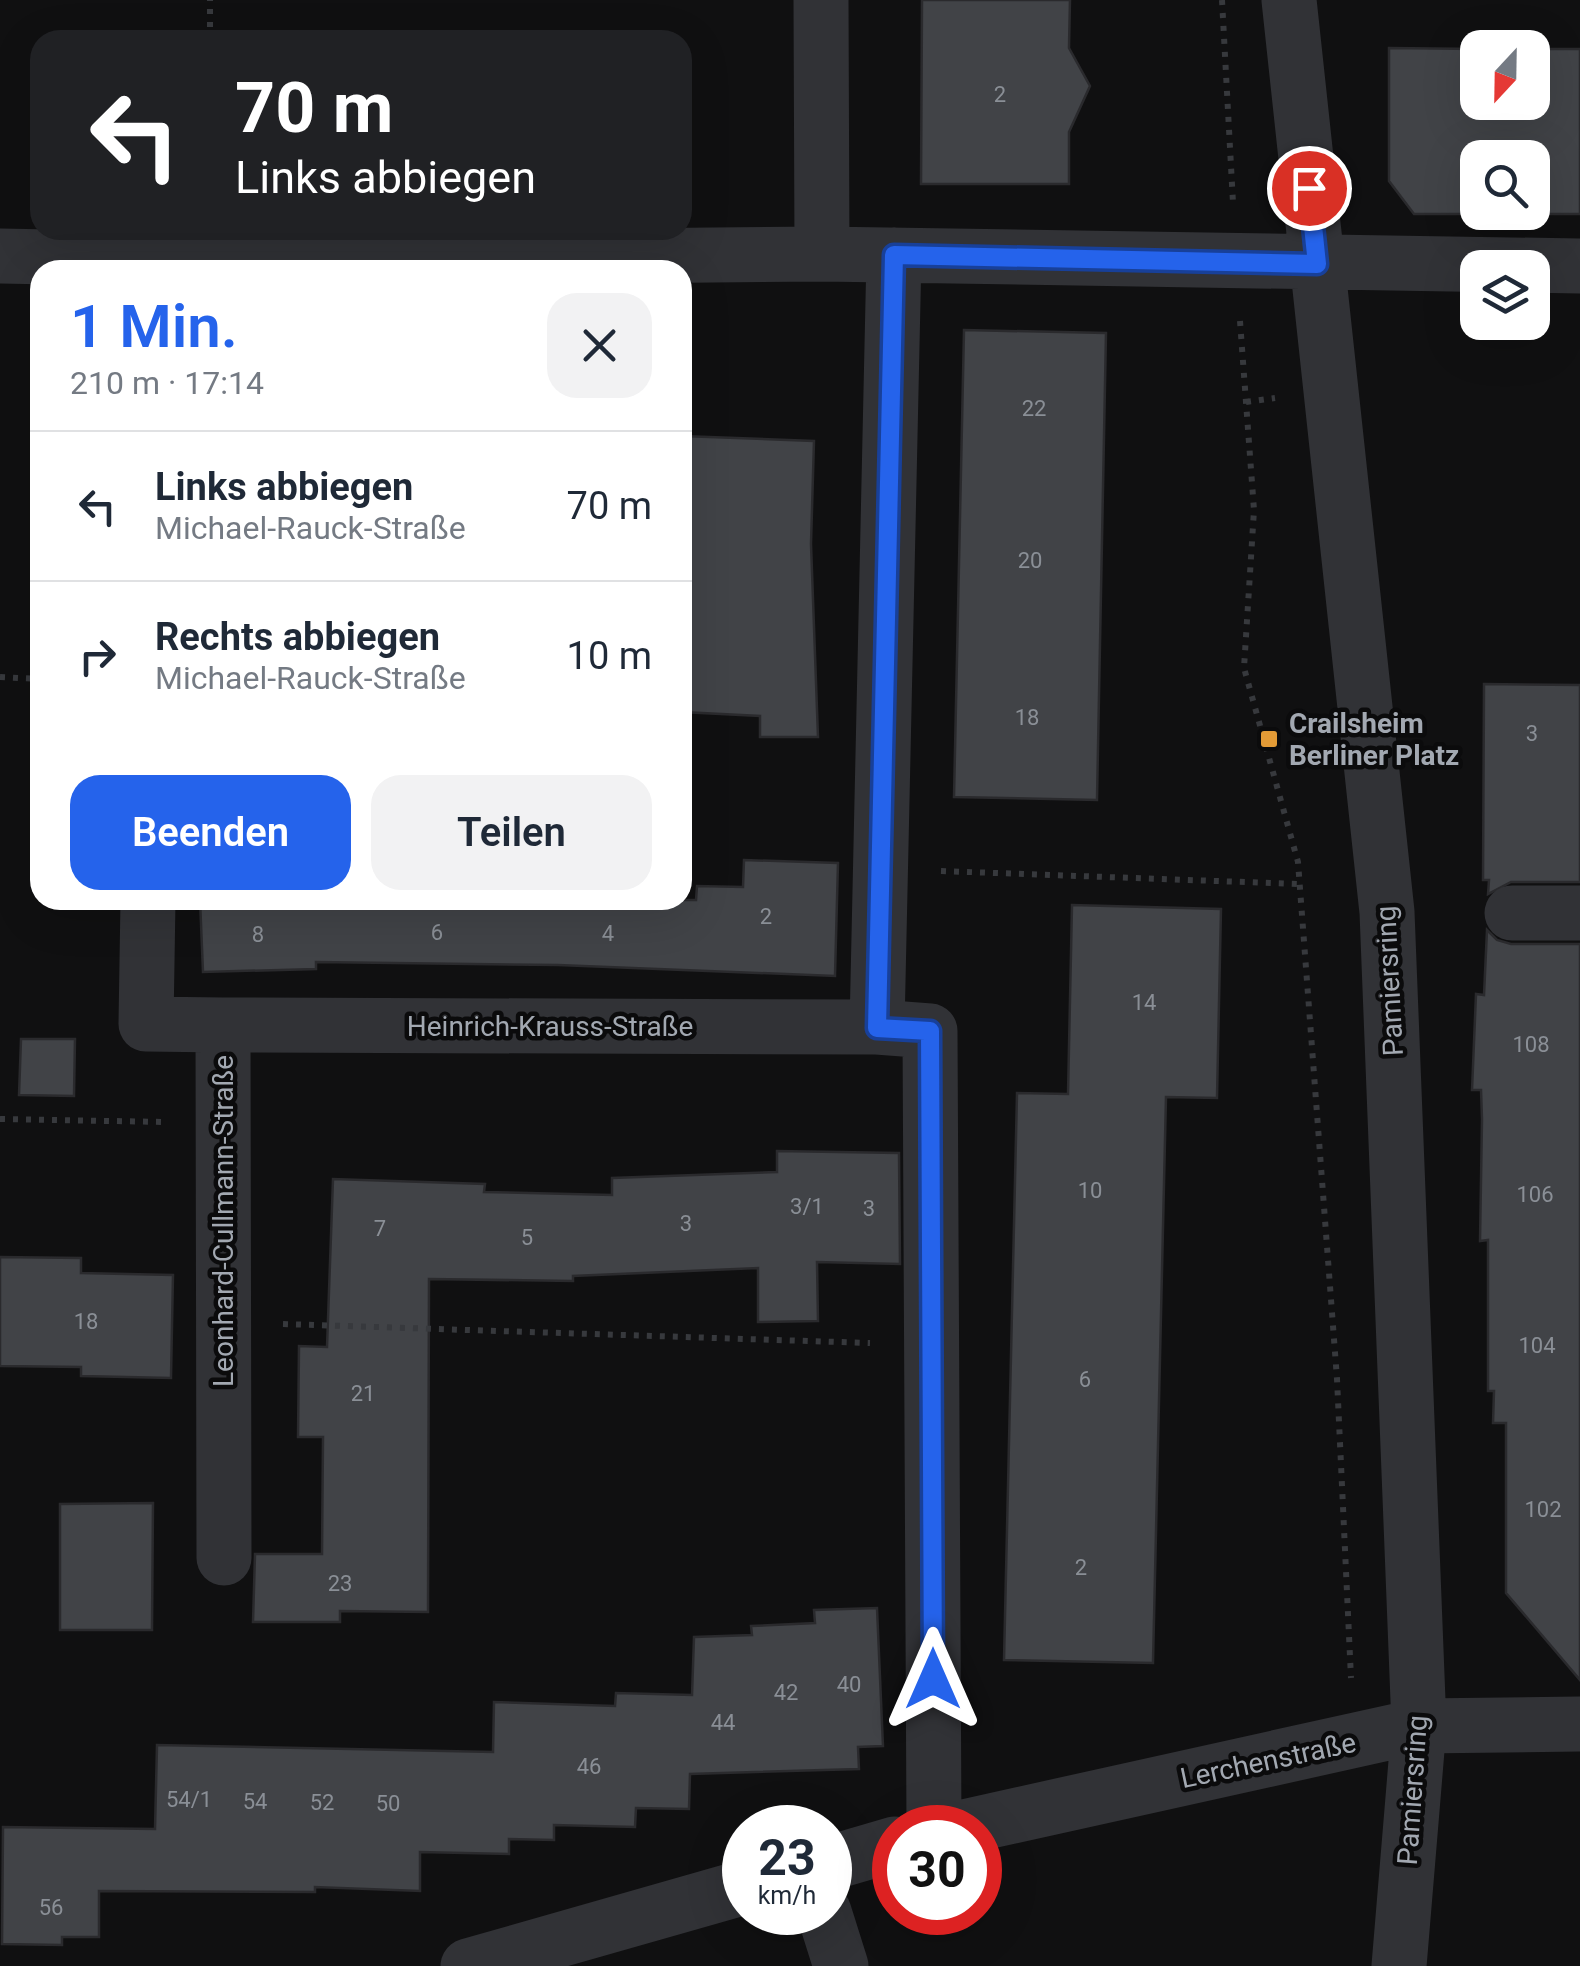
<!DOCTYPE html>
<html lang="de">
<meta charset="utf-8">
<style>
:root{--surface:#fff;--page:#f2f2f3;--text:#1f2937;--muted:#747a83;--line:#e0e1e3;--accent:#2563eb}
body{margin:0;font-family:Roboto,sans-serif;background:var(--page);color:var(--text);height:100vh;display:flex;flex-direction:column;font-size:38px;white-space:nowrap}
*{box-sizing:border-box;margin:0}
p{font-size:32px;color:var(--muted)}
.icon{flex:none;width:55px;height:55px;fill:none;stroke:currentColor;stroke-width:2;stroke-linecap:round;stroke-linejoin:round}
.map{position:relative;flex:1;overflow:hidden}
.panel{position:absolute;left:30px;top:260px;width:662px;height:650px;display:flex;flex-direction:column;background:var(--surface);border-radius:30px;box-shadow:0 10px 40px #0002}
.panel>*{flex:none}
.guide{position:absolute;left:30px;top:30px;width:662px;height:210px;border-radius:30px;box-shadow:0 10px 40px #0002;background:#202124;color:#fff;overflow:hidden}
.needle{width:65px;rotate:202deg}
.fabs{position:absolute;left:1460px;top:30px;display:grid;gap:20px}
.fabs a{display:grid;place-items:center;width:90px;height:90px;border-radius:20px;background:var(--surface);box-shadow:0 10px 40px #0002;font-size:50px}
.speed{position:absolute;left:722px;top:1805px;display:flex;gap:20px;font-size:50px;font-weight:700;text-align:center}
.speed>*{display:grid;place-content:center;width:130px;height:130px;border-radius:50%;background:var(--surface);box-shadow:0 10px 40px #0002;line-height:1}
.speed small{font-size:25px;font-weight:400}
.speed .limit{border:15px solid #d22;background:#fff;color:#111}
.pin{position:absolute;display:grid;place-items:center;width:85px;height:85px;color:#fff;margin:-42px;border:5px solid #fff;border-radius:50%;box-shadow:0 2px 10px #0007}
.me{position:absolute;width:110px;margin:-55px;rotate:0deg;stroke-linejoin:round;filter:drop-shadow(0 0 8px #0008)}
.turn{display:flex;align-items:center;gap:35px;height:210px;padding:0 40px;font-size:45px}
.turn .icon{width:130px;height:130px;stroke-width:2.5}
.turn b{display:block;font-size:70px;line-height:85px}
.round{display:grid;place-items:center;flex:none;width:105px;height:105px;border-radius:30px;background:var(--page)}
.head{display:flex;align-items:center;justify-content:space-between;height:170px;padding:0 40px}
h1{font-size:60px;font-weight:600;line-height:75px;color:var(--accent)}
.button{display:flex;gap:20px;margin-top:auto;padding:20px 40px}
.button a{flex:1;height:115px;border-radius:30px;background:var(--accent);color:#fff;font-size:40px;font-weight:600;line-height:115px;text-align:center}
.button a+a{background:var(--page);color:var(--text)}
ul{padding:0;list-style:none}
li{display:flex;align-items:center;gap:30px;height:150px;padding:0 40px;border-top:2px solid var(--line)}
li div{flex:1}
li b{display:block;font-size:38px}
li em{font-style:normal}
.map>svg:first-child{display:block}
.building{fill:#414347;stroke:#2a2a2d;stroke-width:2.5;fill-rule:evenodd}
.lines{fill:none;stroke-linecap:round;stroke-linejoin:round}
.path{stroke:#37393d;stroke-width:6;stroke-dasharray:5 8;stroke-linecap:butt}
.minor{stroke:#313236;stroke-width:55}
.route-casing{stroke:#184099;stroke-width:25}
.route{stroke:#2563eb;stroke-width:18}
.poi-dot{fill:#e39b36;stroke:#0b0b0c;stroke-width:4}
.labels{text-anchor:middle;stroke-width:9;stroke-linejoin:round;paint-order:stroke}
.number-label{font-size:22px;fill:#8a8f96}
.poi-label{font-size:28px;font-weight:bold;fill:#a2a8b1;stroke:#0b0b0c;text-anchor:start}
.street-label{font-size:28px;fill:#a2a8b1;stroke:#0b0b0c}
</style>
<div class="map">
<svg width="1580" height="1966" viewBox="0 0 1580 1966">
<rect width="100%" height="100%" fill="#101011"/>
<path class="building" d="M922 0H1070L1069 48 1090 86 1069 132V184H921Z
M1389 48 1478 49V102H1532V49H1580V214H1414L1389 181ZM1478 158H1532V212H1478Z
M964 330 1106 333 1097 800 954 797Z
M682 436 814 441 811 544 818 737H760V716L682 712Z
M1484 684 1580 685V882H1511L1488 894 1489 880H1483Z
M744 860 838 863 835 976 558 965 316 962V969L203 972 200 900H696L697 886 743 887Z
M1072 905 1221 909 1217 1098 1166 1097 1153 1663 1004 1660 1017 1093 1068 1094Z
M1487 930 1497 940 1511 944H1580V1680L1506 1593V1423H1493L1494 1391H1488V1240L1480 1241 1482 1119 1481 1090H1472L1476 994 1484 995Z
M21 1039H75L74 1096 19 1095Z
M777 1151 899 1153 900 1264 817 1262 818 1321 758 1322V1268L573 1276V1281L429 1279 428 1612 340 1611V1622H253L255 1554H322L323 1437H298L299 1346 327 1347 333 1179 485 1184 484 1192 612 1195V1178L777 1172Z
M0 1257 81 1258V1273L173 1275 171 1378 81 1376V1367L0 1366Z
M153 1503 152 1630H60V1504Z
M877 1608 883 1746 858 1747 859 1769 690 1774 689 1809 636 1808 635 1827 554 1825V1840L509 1839V1854L420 1852V1891L315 1887V1892L99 1891V1937H62V1945L2 1944 3 1827 155 1829 157 1745 493 1752 494 1702 615 1706 616 1693 692 1695 694 1637 752 1635 751 1626 815 1623 814 1610Z"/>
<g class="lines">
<path class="path" d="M1222 0 1233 203
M210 40V0
M1240 321 1254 510 1244 668 1298 862 1337 1379 1351 1678
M1246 402 1275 398
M0 677 40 679
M941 871 1299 884
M0 1119 166 1122
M283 1324 870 1343"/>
<path class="minor" d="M821 0 822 254
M1289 0 1387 912 1419 1726 1399 1966
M894 255 877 1027 930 1031 934 1828
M0 256 207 260 822 254 1580 266
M148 900 146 1024 223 1025 224 1558
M1512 913H1580
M223 1025 877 1027
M959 1828 1419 1726 1580 1724
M830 1863 895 1844
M824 1912 841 1966
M468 1966 745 1887"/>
</g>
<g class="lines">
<g class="route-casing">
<path id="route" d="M933 1679 930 1031 877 1028 894 255 1317 264 1309 188"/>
</g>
<use href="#route" class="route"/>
</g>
<rect class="poi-dot" x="1259" y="729" width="20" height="20" rx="5"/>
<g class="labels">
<g class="number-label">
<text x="1000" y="102">2</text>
<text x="1034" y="416">22</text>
<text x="1030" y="568">20</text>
<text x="1027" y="725">18</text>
<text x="1532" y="741">3</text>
<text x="766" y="924">2</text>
<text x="437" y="940">6</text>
<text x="608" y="941">4</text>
<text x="258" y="942">8</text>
<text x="1144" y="1010">14</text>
<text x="1531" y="1052">108</text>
<text x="1090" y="1198">10</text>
<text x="1535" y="1202">106</text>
<text x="807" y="1214">3/1</text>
<text x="869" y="1216">3</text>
<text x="686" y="1231">3</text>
<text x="380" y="1236">7</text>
<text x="527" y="1245">5</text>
<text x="86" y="1329">18</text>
<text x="1537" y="1353">104</text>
<text x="1085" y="1387">6</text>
<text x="363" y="1401">21</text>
<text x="1543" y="1517">102</text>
<text x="1081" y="1575">2</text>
<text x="340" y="1591">23</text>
<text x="849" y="1692">40</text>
<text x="786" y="1700">42</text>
<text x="723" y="1730">44</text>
<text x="589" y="1774">46</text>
<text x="189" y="1807">54/1</text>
<text x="255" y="1809">54</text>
<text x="322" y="1810">52</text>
<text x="388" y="1811">50</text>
<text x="51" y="1915">56</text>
</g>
<g class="poi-label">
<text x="1289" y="733">Crailsheim<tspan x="1289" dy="32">Berliner Platz</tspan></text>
</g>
<g class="street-label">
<text transform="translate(1389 981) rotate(-93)" y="10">Pamiersring</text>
<text x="550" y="1036">Heinrich-Krauss-Straße</text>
<text transform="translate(223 1221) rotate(-90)" y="10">Leonhard-Cullmann-Straße</text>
<text transform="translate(1268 1760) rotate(-12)" y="10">Lerchenstraße</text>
<text transform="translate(1412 1790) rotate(-86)" y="10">Pamiersring</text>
</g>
</g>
</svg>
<div class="fabs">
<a><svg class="needle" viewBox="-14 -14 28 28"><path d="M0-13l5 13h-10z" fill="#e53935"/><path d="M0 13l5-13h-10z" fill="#747a83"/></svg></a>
<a><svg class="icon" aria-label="search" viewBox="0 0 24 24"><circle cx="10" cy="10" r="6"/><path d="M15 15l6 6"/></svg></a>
<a><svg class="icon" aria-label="layers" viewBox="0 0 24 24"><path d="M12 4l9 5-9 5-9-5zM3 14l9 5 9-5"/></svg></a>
</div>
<div class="speed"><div>23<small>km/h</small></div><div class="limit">30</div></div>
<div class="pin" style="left:1309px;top:188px;background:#d93025"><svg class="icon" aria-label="arrive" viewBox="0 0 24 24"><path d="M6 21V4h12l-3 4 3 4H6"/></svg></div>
<svg class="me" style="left:933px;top:1679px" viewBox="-20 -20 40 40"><path d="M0-17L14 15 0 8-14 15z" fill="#2563eb" stroke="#fff" stroke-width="4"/></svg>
<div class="guide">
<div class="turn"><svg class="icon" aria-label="left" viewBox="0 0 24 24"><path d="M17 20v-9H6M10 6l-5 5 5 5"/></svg><div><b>70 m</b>Links abbiegen</div></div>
</div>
<section class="panel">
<div class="head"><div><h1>1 Min.</h1><p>210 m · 17:14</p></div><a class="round"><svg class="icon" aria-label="close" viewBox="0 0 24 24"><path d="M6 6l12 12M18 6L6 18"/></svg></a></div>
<ul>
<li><svg class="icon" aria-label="left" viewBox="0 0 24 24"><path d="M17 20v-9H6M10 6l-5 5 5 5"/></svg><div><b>Links abbiegen</b><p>Michael-Rauck-Straße</p></div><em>70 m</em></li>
<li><svg class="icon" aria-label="right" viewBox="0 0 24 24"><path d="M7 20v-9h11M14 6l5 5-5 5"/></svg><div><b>Rechts abbiegen</b><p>Michael-Rauck-Straße</p></div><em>10 m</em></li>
</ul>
<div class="button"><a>Beenden</a><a>Teilen</a></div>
</section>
</div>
